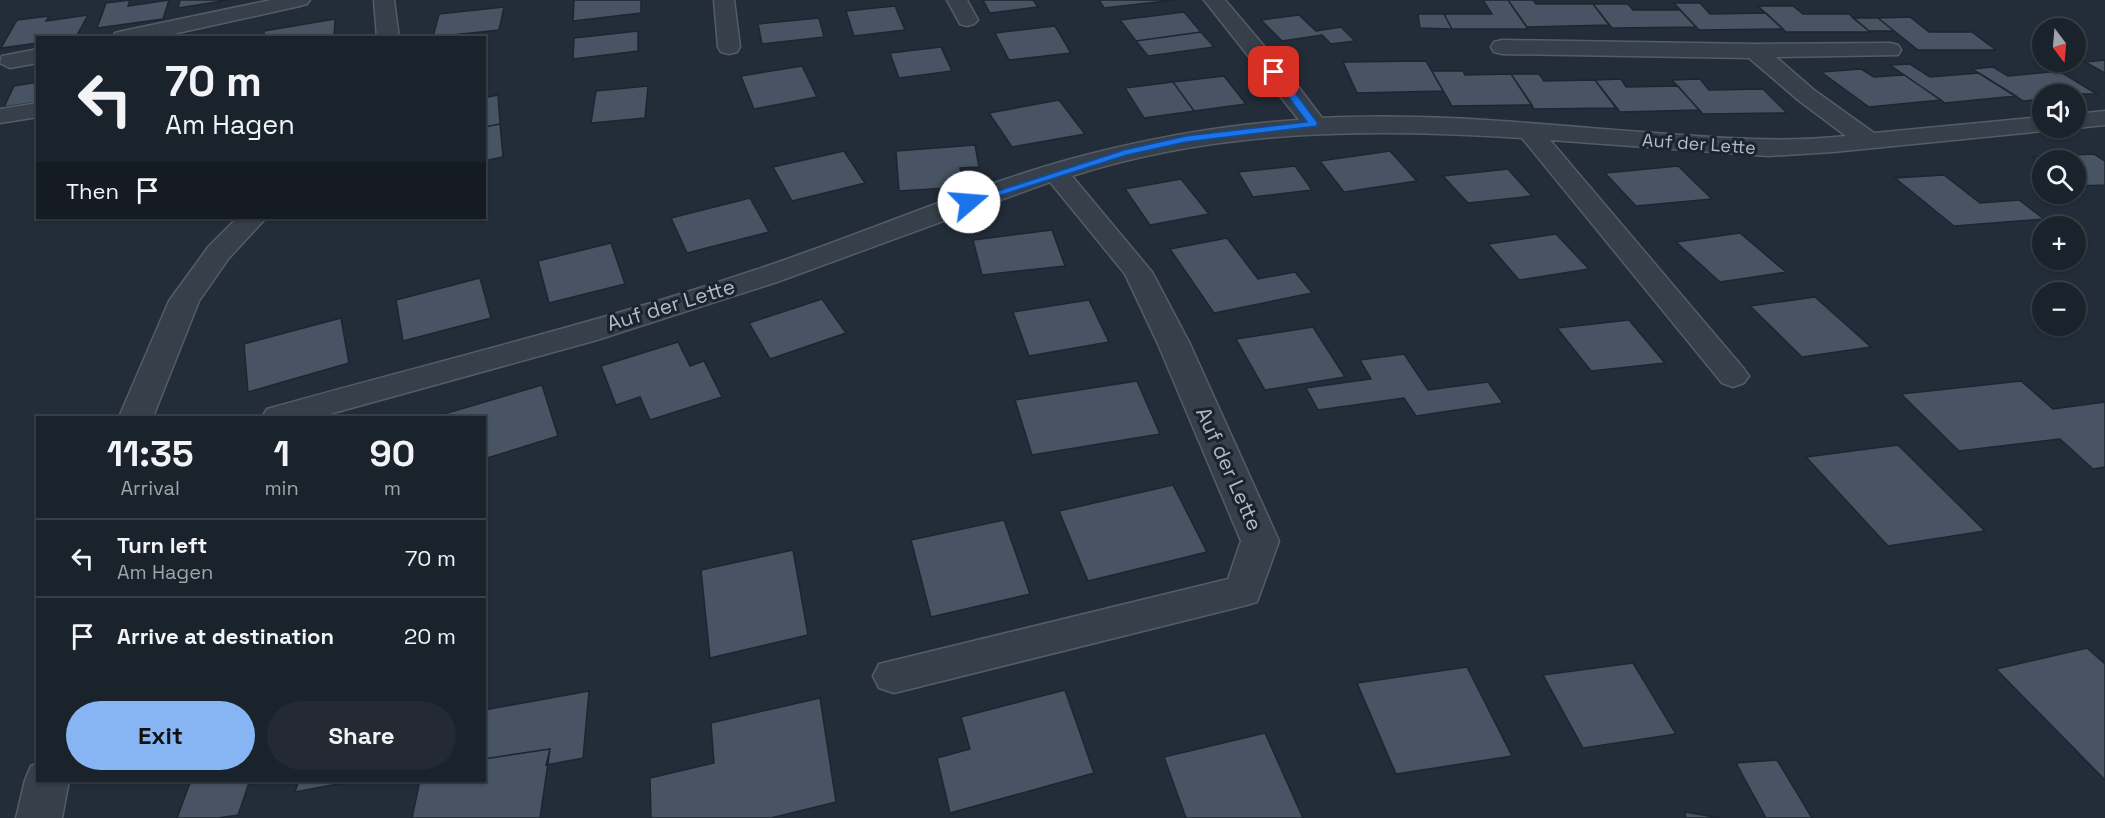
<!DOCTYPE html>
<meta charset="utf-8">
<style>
:root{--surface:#1a222b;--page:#232a33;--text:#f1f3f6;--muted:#9fa4a9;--line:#383f47;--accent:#87b5f4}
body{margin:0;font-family:"Space Grotesk",sans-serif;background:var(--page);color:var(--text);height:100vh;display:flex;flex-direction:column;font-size:22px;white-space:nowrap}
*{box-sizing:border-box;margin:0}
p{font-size:20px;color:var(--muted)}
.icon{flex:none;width:33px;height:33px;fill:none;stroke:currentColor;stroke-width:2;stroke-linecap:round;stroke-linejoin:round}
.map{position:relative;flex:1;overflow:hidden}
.panel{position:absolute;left:36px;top:416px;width:450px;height:366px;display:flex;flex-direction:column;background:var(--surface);border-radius:0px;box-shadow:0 2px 4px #0004,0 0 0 2px var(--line)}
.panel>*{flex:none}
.hud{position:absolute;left:36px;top:36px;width:450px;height:183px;border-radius:0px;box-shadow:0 2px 4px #0004,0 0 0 2px var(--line);background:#1a222b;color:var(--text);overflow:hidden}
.needle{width:39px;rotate:164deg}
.buttons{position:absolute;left:2032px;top:18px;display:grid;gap:12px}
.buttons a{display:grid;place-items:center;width:54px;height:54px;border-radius:50%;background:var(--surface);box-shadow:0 2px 4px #0004,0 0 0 2px var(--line);font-size:30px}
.pin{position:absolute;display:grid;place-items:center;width:51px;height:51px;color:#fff;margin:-26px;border-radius:12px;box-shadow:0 3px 9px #0006}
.me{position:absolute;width:66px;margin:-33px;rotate:72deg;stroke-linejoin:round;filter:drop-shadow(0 0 4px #0008)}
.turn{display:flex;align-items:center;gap:21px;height:126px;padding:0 30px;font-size:27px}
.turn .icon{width:78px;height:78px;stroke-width:2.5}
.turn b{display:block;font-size:42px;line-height:51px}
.then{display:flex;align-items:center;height:57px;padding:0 30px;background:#0003;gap:12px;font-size:22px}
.eta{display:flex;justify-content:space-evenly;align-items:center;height:102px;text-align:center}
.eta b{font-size:36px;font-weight:600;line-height:42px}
.action{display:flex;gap:12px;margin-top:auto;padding:12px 30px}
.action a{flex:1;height:69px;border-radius:36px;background:var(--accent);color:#111;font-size:24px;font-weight:600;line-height:69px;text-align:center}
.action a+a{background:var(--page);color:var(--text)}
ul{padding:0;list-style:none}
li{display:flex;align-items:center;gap:18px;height:78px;padding:0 30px;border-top:2px solid var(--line)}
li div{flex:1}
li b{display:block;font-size:22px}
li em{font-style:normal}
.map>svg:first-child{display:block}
.building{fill:#485463;stroke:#1d2630;stroke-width:1.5}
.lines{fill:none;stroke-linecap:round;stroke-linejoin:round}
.street-casing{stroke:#545d67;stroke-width:3}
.street{fill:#363f4a;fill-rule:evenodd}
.route{fill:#1a73e8;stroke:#114b97;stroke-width:1.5}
.labels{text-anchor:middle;stroke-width:6;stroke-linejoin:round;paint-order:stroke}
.far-street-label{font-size:18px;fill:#b1bac6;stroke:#1b242e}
.street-label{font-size:21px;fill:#b1bac6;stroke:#1b242e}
</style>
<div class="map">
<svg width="2105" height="818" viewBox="0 0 2105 818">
<rect width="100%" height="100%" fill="#222d39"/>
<path class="building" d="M130 0 128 6 169 0 163 19 97 28 106 3Z
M180 0H229L178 8Z
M574 0H641V13L573 21Z
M983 0H1033L1038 7 990 13Z
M1099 0H1175L1104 8Z
M1483 0H1508L1528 29H1452L1444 14H1492Z
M1508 0H1533L1536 4H1593L1609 25 1527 27Z
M1674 3H1700L1710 14 1766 13 1783 29 1699 30Z
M1593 4H1628L1633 10H1680L1696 27 1612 28Z
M895 6 905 30 854 36 846 11Z
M1758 6H1793L1803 14H1849L1870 32H1786Z
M504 7 499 30 433 37 439 14Z
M1184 12 1201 32 1136 41 1120 20Z
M1418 14H1444L1452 29 1420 28Z
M88 15 76 37 38 38V43L1 48 17 20 49 16 46 21Z
M1299 15 1316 31 1341 27 1355 41 1331 44 1322 35 1282 41 1261 20Z
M1910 17 1929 32H1972L1996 50H1918L1878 18Z
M819 18 824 37 762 44 758 24Z
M1853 18H1878L1894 31H1869Z
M335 19 334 38H264V31Z
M1055 26 1071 53 1009 60 995 33Z
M638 31V51L573 59 574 38Z
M1201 32 1214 47 1148 56 1136 41Z
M941 47 952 71 899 78 890 53Z
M2105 60V73L2085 62Z
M1426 61 1443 91 1357 93 1343 62Z
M1910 64 1930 77 1979 73 2016 96 1945 103 1890 65Z
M802 66 817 97 754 109 741 76Z
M1993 67 2008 76 2059 71 2097 94H2043V99L2023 101 1972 69Z
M1861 69 1874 77 1904 75 1941 100 1869 107 1821 72Z
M1432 71H1463L1465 75 1511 74 1532 105 1452 106Z
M1511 74H1539L1544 81 1595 80 1616 108 1534 109Z
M1224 76 1246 104 1194 111 1173 82Z
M1621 79 1626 87 1678 86 1699 110 1620 112 1595 80Z
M1700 79 1709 90 1763 89 1787 113 1703 114 1672 80Z
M38 82V102L4 107 14 86Z
M1173 82 1194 111 1144 118 1125 88Z
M648 86 645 118 591 123 596 91Z
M498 95 500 124 484 127V98Z
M1059 100 1085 134 1012 147 989 113Z
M500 124 503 157 484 161V127Z
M975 145 979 167 960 168 963 187 899 191 896 151Z
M844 151 865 183 792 201 773 167Z
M1390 151 1417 181 1344 192 1320 161Z
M2094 154 2105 161V185L2076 186V160H2043V164L2033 157Z
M1295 166 1312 190 1253 197 1238 172Z
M1678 166 1712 199 1636 206 1605 173Z
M1508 169 1532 196 1468 203 1443 176Z
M1944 175 1980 203 2019 200 2044 219 1954 226 1895 178Z
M1181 179 1209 214 1150 225 1125 189Z
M750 198 769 232 687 253 671 218Z
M1052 230 1065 266 982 275 973 240Z
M1740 233 1786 272 1720 282 1676 242Z
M1556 234 1589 269 1519 280 1488 244Z
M1227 238 1258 279 1295 272 1312 293 1214 313 1170 249Z
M611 243 625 284 549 303 538 261Z
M480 278 491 318 403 341 396 300Z
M1815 297 1871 347 1802 357 1750 306Z
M822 299 846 333 770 359 749 323Z
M1089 300 1109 342 1029 356 1013 312Z
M341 318 349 363 248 392 244 344Z
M1629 320 1665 363 1591 371 1557 328Z
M1313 327 1345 377 1265 390 1236 339Z
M678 342 690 366 704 361 722 397 650 420 640 397 616 405 601 366Z
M1404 354 1428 390 1488 382 1503 403 1416 416 1404 398 1318 410 1306 388 1371 379 1360 360Z
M1137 381 1160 434 1032 455 1015 400Z
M2021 381 2053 409 2105 402V467L2093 469 2060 439 1959 451 1901 394Z
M542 385 558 436 484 459V417H434Z
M1898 445 1985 531 1888 546 1806 457Z
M1173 485 1207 552 1088 581 1059 511Z
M1004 520 1030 594 931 617 911 540Z
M793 550 808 635 710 658 701 570Z
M2087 648 2105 664V780L1996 669Z
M1633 663 1676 734 1583 748 1543 675Z
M1467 667 1512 756 1396 774 1357 683Z
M1065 690 1094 773 950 813 937 758 970 749 961 717Z
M589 691 583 758 546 765 550 749 484 759V710Z
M820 698 836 802 771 818H651L650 778 714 763 711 723Z
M1265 733 1303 818H1186L1164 757Z
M550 749 540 818H412L420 780H484V759Z
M1777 760 1812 818H1766L1736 763Z
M191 780H250L238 815 218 818H177Z
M299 780H359L295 792Z
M1685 812 1720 818H1686Z"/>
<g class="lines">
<g class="street-casing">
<path id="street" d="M271 0H310L307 4 300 6 155 38H112L115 33 123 31Z
M374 0H394L399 38H377Z
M714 0H734L740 47 737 52 729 54 721 52 718 47Z
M947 0H967L978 20 974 24 967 26 960 24Z
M1204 0H1225L1297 85 1322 118C1433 112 1545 125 1655 133 1719 138 1782 143 1846 136L1798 100 1749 58 1502 54 1494 52 1491 47 1494 42 1502 40 1755 44 1890 43 1898 45 1901 50 1898 55 1776 57 1814 90 1874 133 2043 117V128H2053L2043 131 1833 152 1768 156 1550 140 1744 369 1749 376 1744 383 1733 387 1722 383 1522 138C1370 128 1219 129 1072 176L1152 272 1190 344 1279 541 1257 602 1243 606 894 693 879 688 873 676 879 664 1228 579 1241 541 1158 344 1125 274 1050 182 777 282 597 340 319 417H262L267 409C430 363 595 324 755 270 861 235 963 189 1071 159 1146 139 1221 125 1299 120Z
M38 49V63L10 68 0 63 2 56Z
M38 103V117L0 123V109Z
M2105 111V125L2076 128H2073H2076V114Z
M237 218H266L229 258 199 301 153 417H119L169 301 209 246Z
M38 763V780H69L62 818H16L25 780 31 766Z"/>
</g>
<use href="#street" class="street"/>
</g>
<path class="route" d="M1271 70H1278L1317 122V126L1186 142 1127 155 973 204H966L964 202 1124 150 1186 136 1307 122 1270 72Z"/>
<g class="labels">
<g class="far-street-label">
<text transform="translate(1699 144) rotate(4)" y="6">Auf der Lette</text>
</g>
<g class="street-label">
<text transform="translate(671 305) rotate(-17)" y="7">Auf der Lette</text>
<text transform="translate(1229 469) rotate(66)" y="7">Auf der Lette</text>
</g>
</g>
</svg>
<div class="buttons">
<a><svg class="needle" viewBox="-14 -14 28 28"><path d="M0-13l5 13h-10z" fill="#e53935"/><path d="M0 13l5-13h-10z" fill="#9fa4a9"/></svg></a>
<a><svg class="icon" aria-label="sound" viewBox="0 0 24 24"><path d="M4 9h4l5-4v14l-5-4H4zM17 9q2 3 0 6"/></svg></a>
<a><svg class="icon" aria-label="search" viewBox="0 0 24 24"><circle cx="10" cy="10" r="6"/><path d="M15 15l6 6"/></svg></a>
<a>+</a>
<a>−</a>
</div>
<div class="pin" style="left:1274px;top:72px;background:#d93025"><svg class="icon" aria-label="arrive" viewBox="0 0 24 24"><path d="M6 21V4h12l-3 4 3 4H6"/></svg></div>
<svg class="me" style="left:969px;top:202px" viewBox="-20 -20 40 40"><circle r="19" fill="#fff"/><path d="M0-13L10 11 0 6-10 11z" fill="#1a73e8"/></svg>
<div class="hud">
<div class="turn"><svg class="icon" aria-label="left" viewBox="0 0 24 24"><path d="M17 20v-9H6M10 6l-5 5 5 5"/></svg><div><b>70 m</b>Am Hagen</div></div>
<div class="then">Then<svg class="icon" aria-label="arrive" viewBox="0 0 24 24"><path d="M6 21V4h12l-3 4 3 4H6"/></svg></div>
</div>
<section class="panel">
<div class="eta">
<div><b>11:35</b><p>Arrival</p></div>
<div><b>1</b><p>min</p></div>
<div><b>90</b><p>m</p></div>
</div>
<ul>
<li><svg class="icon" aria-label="left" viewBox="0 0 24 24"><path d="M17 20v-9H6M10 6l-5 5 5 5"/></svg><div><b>Turn left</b><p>Am Hagen</p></div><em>70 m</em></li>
<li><svg class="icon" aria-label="arrive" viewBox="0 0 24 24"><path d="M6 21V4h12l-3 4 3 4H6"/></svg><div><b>Arrive at destination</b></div><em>20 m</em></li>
</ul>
<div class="action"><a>Exit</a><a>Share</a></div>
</section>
</div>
